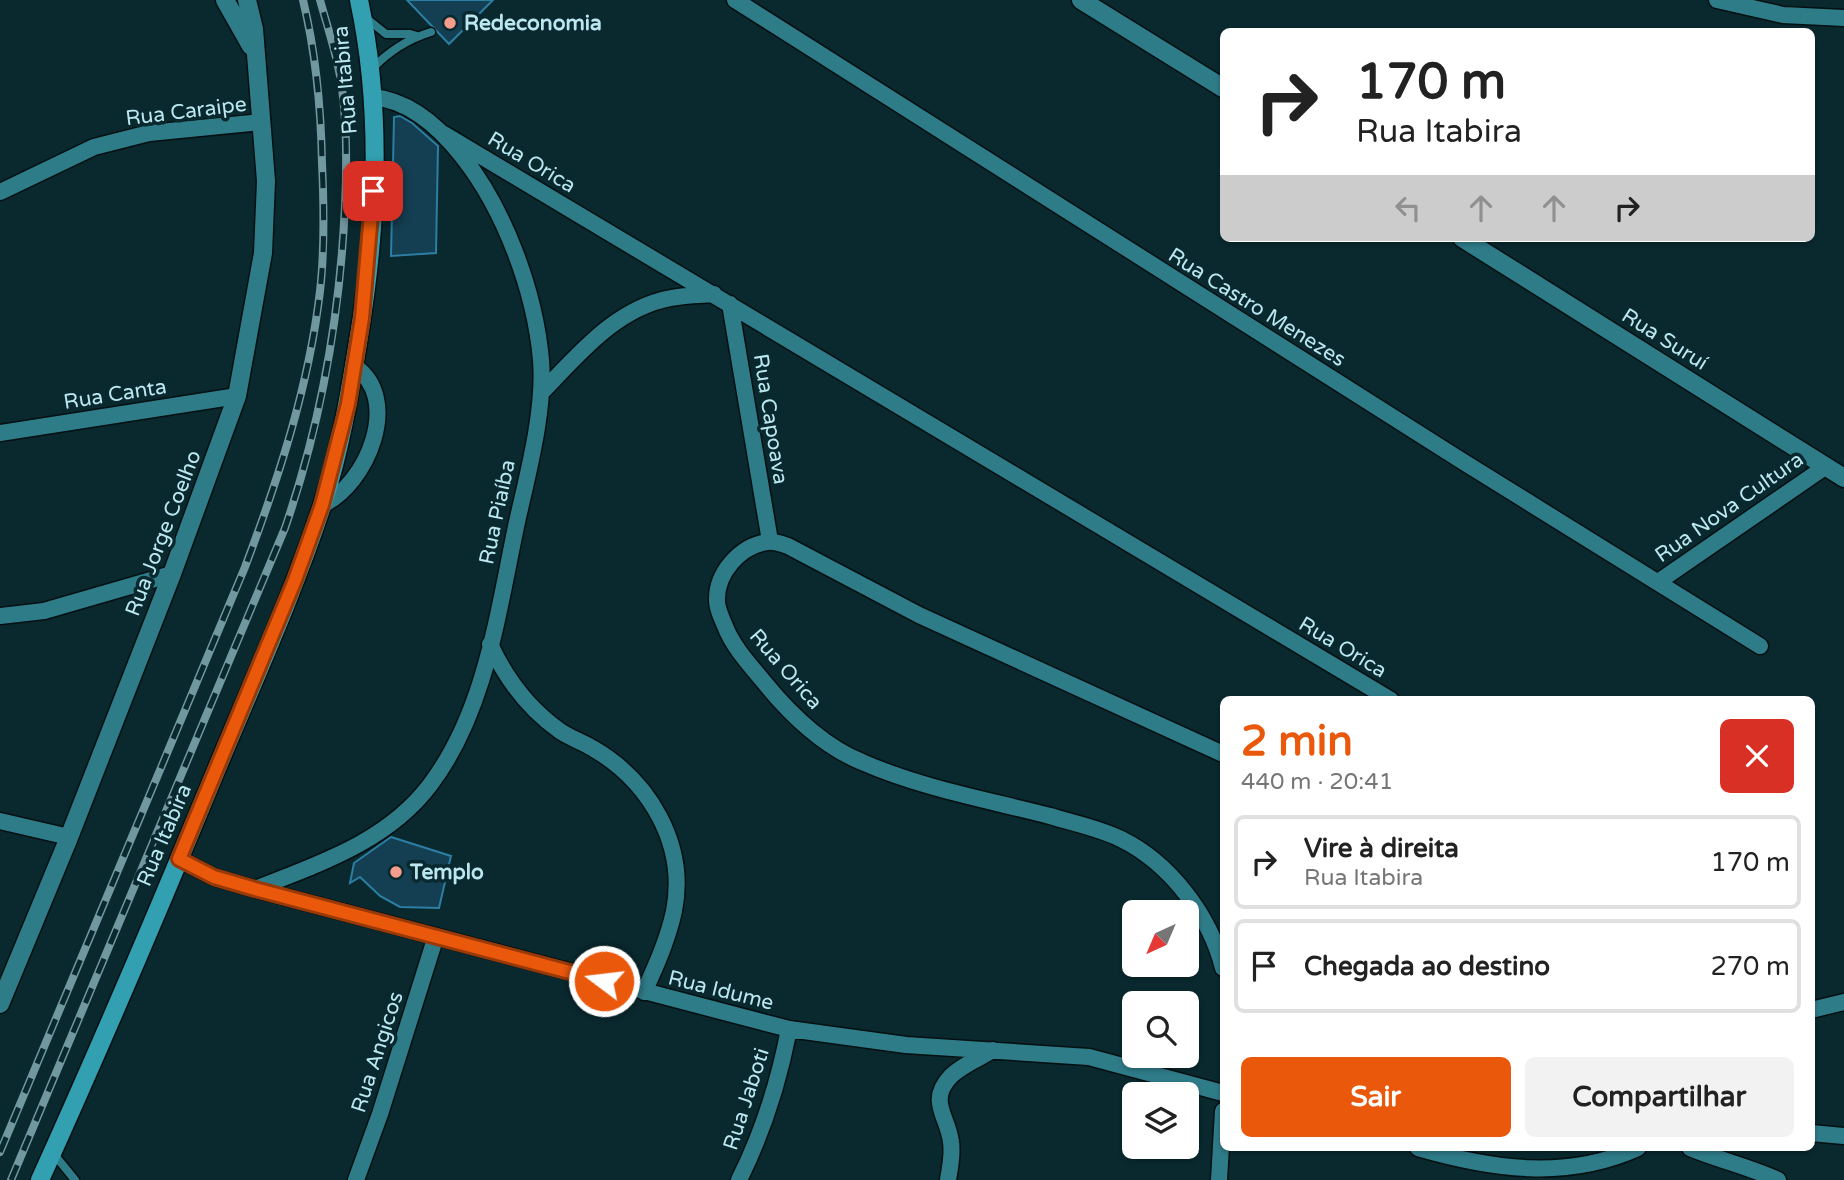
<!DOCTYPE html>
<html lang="pt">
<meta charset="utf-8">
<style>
:root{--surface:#fff;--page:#f2f2f2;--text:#222;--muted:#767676;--line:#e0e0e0;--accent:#ea580c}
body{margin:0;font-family:"Varela Round",sans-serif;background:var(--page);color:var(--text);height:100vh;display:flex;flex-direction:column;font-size:26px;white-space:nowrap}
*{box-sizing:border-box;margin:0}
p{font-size:23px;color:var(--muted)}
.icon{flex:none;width:38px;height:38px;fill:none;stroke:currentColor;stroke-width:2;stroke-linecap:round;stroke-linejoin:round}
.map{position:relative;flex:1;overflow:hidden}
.side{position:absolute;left:1220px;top:696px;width:595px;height:455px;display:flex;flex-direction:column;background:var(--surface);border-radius:10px;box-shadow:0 2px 5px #0004}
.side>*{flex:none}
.top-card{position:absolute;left:1220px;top:28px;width:595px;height:214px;border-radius:10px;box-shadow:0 2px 5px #0004;background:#fff;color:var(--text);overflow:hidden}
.needle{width:46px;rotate:224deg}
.buttons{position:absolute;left:1122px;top:900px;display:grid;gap:14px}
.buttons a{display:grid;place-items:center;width:77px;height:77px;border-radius:10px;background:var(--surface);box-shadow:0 2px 5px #0004;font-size:35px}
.pin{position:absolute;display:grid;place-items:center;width:60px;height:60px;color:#fff;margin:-30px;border-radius:14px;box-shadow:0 4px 10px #0006}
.me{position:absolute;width:77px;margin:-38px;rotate:285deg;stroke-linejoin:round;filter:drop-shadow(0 0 5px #0008)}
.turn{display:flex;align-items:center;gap:24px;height:147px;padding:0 21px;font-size:32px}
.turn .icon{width:91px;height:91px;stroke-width:2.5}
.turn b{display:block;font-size:49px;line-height:60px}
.lanes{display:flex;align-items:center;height:66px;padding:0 21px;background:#0003;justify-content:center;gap:35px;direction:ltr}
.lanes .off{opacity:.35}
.round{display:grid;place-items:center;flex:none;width:74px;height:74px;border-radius:10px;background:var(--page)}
.overview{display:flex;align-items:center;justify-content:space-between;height:119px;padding:0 21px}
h1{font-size:42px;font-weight:800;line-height:52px;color:var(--accent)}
.primary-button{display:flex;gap:14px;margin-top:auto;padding:14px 21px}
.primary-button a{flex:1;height:80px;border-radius:10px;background:var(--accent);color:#fff;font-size:28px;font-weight:800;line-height:80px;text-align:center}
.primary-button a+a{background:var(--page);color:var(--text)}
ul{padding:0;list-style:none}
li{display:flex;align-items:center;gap:21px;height:94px;margin:0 14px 10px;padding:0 7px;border:4px solid var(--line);border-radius:10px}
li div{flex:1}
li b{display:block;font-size:26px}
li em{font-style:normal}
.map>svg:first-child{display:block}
.building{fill:#143f52;stroke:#2c7ea2;stroke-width:2}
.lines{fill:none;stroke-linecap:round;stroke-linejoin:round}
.service-casing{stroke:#041012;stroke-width:11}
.minor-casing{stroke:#041012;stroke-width:19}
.tertiary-casing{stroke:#041012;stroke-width:21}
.primary-casing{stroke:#041012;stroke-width:21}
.service{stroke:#2f7c89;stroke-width:8}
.minor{stroke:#2f7c89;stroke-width:16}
.tertiary{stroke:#2f7c89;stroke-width:18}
.primary{stroke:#33a0b2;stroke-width:18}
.rail-casing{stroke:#71989f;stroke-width:8}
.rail{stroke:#09292f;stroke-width:5;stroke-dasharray:16;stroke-linecap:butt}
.route-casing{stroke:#983908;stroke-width:18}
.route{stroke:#ea580c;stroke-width:12}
.poi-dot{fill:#f49d8d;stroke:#09292f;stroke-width:2.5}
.labels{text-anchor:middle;stroke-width:7;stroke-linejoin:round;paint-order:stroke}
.poi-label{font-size:21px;font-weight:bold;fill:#bbe8f0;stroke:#09292f;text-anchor:start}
.street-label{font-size:21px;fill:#bbe8f0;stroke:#09292f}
</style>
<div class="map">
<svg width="1844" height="1180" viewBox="0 0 1844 1180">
<rect width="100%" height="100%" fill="#09292f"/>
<path class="building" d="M407 0H493L449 44Z
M400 116 412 123 438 146 436 253 391 256 394 117Z
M391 837 451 856 439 908 400 907 380 896 360 877 350 883 354 863Z"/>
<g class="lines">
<g class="service-casing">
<path id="service" d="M366 18 386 34H410L417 36
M372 69C388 52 408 39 431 32
M53 1153 75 1180"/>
</g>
<g class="minor-casing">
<path id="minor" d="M735 0 1462 461 1760 646
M1717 0 1783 15 1844 18
M444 134 1391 700
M0 192 94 147 149 133 262 122
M730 304 770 541
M542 392C579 354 616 308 671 298 685 295 700 295 714 294
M0 433 237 396
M322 505C367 485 403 398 354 366
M1658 582 1825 467
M0 616 44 611 172 574
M490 644C506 679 529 709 560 731 570 738 583 742 594 749 650 782 687 845 674 911 668 939 656 966 644 992
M1223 754 919 615 788 546C782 544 774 541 767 542 740 546 716 573 717 601 717 609 722 619 725 626 733 647 750 665 764 682 790 714 823 746 862 762 921 788 988 800 1050 816 1073 823 1099 828 1121 839 1170 863 1210 916 1223 968
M0 821 69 837
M179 859 214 877 255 889 789 1029 906 1045 1089 1057 1223 1093
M255 889C318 864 387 842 430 785 486 711 498 611 517 522 528 473 545 410 541 360 535 292 505 210 462 156 440 128 409 100 372 97
M1811 1010 1844 1002
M1811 1133 1844 1136
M1418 1148C1494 1170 1567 1180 1638 1148
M1690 1148C1719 1160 1750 1167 1778 1180
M356 1180 380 1114 436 936
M739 1180C763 1132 779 1081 789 1029
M948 1180C950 1167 953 1155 951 1142 948 1116 927 1101 951 1076 962 1065 980 1058 993 1050
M1219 1180 1223 1111"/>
</g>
<g class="tertiary-casing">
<path id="tertiary" d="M225 0 251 46
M1081 0 1223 88
M1462 238 1844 478
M0 1004 68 840 172 574 237 396 263 253 266 181 254 29 247 0"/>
</g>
<g class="primary-casing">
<path id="primary" d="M40 1180C101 1045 159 909 215 773 252 684 292 597 322 506 340 452 349 397 358 342 377 230 383 112 359 0"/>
</g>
<use href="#service" class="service"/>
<use href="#minor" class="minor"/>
<use href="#tertiary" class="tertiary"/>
<use href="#primary" class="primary"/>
<g class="rail-casing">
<path id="rail" d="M0 1152 245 567C279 477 309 386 320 291 325 248 324 206 322 163 321 108 316 54 303 0
M11 1180 285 528C321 423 340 316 345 205 347 165 347 127 342 88 338 58 328 29 320 0"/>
</g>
<use href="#rail" class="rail"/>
</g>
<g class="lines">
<g class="route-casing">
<path id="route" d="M373 191 362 318 348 404 322 505 295 580 179 859 214 877 255 889 604 981"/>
</g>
<use href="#route" class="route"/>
</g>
<g class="poi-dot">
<circle cx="450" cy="23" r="7"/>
<circle cx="396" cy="872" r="7"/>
</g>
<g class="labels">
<g class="poi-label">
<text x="464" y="30">Redeconomia</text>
<text x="410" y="879">Templo</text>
</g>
<g class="street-label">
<text transform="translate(345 80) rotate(-95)" y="7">Rua Itabira</text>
<text transform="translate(186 111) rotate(-7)" y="7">Rua Caraipe</text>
<text transform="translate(532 162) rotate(31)" y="7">Rua Orica</text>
<text transform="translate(1257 307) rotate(32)" y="7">Rua Castro Menezes</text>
<text transform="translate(1665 339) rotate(32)" y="7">Rua Suruí</text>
<text transform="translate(115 394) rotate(-9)" y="7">Rua Canta</text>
<text transform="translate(771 419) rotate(81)" y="7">Rua Capoava</text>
<text transform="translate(1729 507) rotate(-35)" y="7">Rua Nova Cultura</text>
<text transform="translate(497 512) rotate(-78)" y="7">Rua Piaíba</text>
<text transform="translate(163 533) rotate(-69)" y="7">Rua Jorge Coelho</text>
<text transform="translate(1343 647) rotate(31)" y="7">Rua Orica</text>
<text transform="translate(786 669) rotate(49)" y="7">Rua Orica</text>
<text transform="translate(164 835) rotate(-67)" y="7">Rua Itabira</text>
<text transform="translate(721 990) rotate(14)" y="7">Rua Idume</text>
<text transform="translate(377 1052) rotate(-72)" y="7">Rua Angicos</text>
<text transform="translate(746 1099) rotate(-72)" y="7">Rua Jaboti</text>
</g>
</g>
</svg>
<div class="buttons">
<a><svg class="needle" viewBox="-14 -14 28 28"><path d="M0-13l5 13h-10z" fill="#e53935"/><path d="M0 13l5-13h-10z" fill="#767676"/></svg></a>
<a><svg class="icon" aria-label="search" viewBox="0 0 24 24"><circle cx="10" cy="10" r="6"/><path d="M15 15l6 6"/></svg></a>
<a><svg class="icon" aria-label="layers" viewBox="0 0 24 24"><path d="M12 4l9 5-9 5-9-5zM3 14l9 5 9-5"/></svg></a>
</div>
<div class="pin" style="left:373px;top:191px;background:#d93025"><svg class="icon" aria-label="arrive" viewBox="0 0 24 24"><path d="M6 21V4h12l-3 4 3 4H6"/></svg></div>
<svg class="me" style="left:604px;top:981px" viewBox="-20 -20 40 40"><circle r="17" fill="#ea580c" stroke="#fff" stroke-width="3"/><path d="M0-11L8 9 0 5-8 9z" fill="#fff"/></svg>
<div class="top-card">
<div class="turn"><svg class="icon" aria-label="right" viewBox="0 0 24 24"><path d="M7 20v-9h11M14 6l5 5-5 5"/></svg><div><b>170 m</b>Rua Itabira</div></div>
<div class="lanes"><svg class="icon off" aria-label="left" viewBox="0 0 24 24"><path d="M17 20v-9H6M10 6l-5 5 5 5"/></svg><svg class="icon off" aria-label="ahead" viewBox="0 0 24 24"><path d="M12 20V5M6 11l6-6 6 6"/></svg><svg class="icon off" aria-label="ahead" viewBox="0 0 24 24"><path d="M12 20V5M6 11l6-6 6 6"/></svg><svg class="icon" aria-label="right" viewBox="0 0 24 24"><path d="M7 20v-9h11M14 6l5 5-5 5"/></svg></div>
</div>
<section class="side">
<div class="overview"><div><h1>2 min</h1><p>440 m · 20:41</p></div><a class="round" style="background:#d93025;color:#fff"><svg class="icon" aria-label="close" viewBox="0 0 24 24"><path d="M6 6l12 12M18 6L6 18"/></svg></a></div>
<ul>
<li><svg class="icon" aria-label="right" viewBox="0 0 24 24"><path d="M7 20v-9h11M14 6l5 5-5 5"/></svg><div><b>Vire à direita</b><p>Rua Itabira</p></div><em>170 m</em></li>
<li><svg class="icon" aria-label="arrive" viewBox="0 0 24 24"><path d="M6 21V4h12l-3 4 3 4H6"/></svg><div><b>Chegada ao destino</b></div><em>270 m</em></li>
</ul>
<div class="primary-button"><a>Sair</a><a>Compartilhar</a></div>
</section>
</div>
